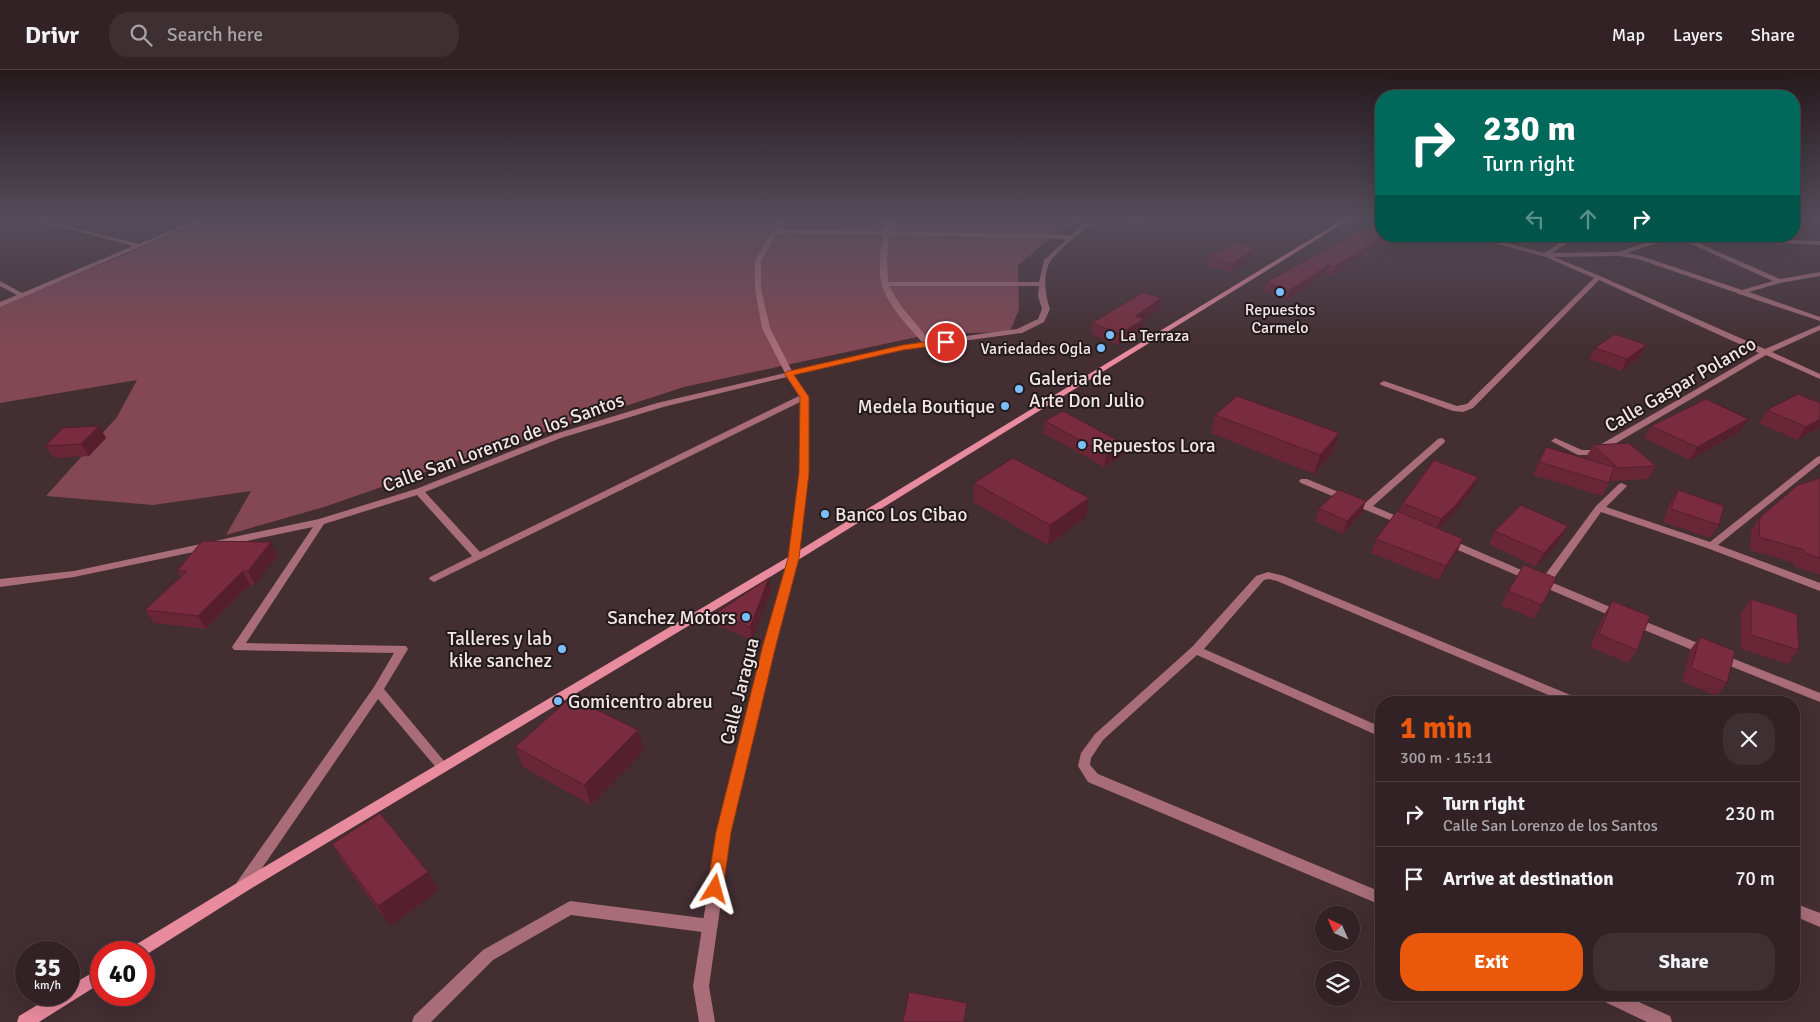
<!DOCTYPE html>
<meta charset="utf-8">
<style>
:root{--surface:#322226;--page:#3d2f32;--text:#f1f3f6;--muted:#a8a4a7;--line:#4d3f43;--accent:#ea580c}
body{margin:0;font-family:Signika,sans-serif;background:var(--page);color:var(--text);height:100vh;display:flex;flex-direction:column;font-size:19px;white-space:nowrap}
*{box-sizing:border-box;margin:0}
p{font-size:16px;color:var(--muted)}
.icon{flex:none;width:28px;height:28px;fill:none;stroke:currentColor;stroke-width:2;stroke-linecap:round;stroke-linejoin:round}
.map{position:relative;flex:1;overflow:hidden}
.sheet{position:absolute;left:1375px;top:626px;width:425px;height:305px;display:flex;flex-direction:column;background:var(--surface);border-radius:20px;box-shadow:0 5px 20px #0002,0 0 0 1px var(--line)}
.sheet>*{flex:none}
.guide{position:absolute;left:1375px;top:20px;width:425px;height:152px;border-radius:20px;box-shadow:0 5px 20px #0002,0 0 0 1px var(--line);background:#00695c;color:#fff;overflow:hidden}
.needle{width:32px;rotate:315deg}
.buttons{position:absolute;left:1315px;top:836px;display:grid;gap:10px}
.buttons a{display:grid;place-items:center;width:45px;height:45px;border-radius:50%;background:var(--surface);box-shadow:0 5px 20px #0002,0 0 0 1px var(--line);font-size:25px}
.speed{position:absolute;left:15px;top:871px;display:flex;gap:10px;font-size:25px;font-weight:700;text-align:center}
.speed>*{display:grid;place-content:center;width:65px;height:65px;border-radius:50%;background:var(--surface);box-shadow:0 5px 20px #0002,0 0 0 1px var(--line);line-height:1}
.speed small{font-size:12px;font-weight:400}
.speed .limit{border:8px solid #d22;background:#fff;color:#111}
.pin{position:absolute;display:grid;place-items:center;width:42px;height:42px;color:#fff;margin:-21px;border:2px solid #fff;border-radius:50%;box-shadow:0 1px 5px #0007}
.me{position:absolute;width:55px;margin:-28px;rotate:8deg;stroke-linejoin:round;filter:drop-shadow(0 0 4px #0008)}
.turn{display:flex;align-items:center;gap:18px;height:105px;padding:0 25px;font-size:22px}
.turn .icon{width:65px;height:65px;stroke-width:2.5}
.turn b{display:block;font-size:35px;line-height:42px}
.lanes{display:flex;align-items:center;height:48px;padding:0 25px;background:#0003;justify-content:center;gap:25px;direction:ltr}
.lanes .off{opacity:.35}
.round{display:grid;place-items:center;flex:none;width:52px;height:52px;border-radius:20px;background:var(--page)}
.headline{display:flex;align-items:center;justify-content:space-between;height:85px;padding:0 25px}
h1{font-size:30px;font-weight:800;line-height:38px;color:var(--accent)}
.action{display:flex;gap:10px;margin-top:auto;padding:10px 25px}
.action a{flex:1;height:58px;border-radius:20px;background:var(--accent);color:#fff;font-size:20px;font-weight:800;line-height:58px;text-align:center}
.action a+a{background:var(--page);color:var(--text)}
ul{padding:0;list-style:none}
li{display:flex;align-items:center;gap:15px;height:65px;padding:0 25px;border-top:1px solid var(--line)}
li div{flex:1}
li b{display:block;font-size:19px}
li em{font-style:normal}
header{display:flex;align-items:center;gap:30px;box-sizing:border-box;height:70px;padding:0 25px;background:var(--surface);border-bottom:1px solid var(--line)}
header strong{font-size:24px}
nav{display:flex;gap:28px;margin-inline-start:auto;font-size:18px}
.search{width:350px;height:45px;background:var(--page);display:flex;align-items:center;gap:12px;box-sizing:border-box;padding:0 18px;border-radius:20px;color:var(--muted);font-size:19px}
.map>svg:first-child{display:block}
.green{fill:#844754}
.lines{fill:none;stroke-linecap:round;stroke-linejoin:round}
.minor{fill:#a86d79;fill-rule:evenodd}
.tertiary{fill:#a86d79;fill-rule:evenodd}
.secondary{fill:#e88b9f;fill-rule:evenodd}
.wall{fill:#682637}
.shaded-wall{fill:#551f2d}
.building{fill:#792c40;stroke:#551f2d}
.route{fill:#ea580c;stroke:#983908}
.poi-dot{fill:#7cbef9;stroke:#231a1b;stroke-width:2}
.labels{text-anchor:middle;stroke-width:4;stroke-linejoin:round;paint-order:stroke}
.far-poi-label{font-size:16px;fill:#f4e6e8;stroke:#231a1b}
.poi-label{font-size:19px;fill:#f4e6e8;stroke:#231a1b;text-anchor:start}
.street-label{font-size:19px;fill:#f4e6e8;stroke:#231a1b}
</style>
<header>
<strong>Drivr</strong>
<div class="search"><svg class="icon" aria-label="search" viewBox="0 0 24 24"><circle cx="10" cy="10" r="6"/><path d="M15 15l6 6"/></svg>Search here</div>
<nav><a>Map</a><a>Layers</a><a>Share</a></nav>
</header>
<div class="map">
<svg width="1820" height="952" viewBox="0 0 1820 952">
<rect width="100%" height="100%" fill="#432e32"/>
<path class="green" d="M204 149H1074L1018 195 1019 239 1010 262 931 264 684 317 483 382 324 437 226 465 251 421 153 435 46 426 117 347 137 310 0 333V236L131 182Z"/>
<g class="lines">
<path class="minor" d="M40 149 139 174 198 149H205L0 237V232L17 225 0 216V211L22 223 133 176 40 151Z
M778 149H784L781 160 884 161 886 149H892L890 161 1071 165 1089 149H1095C1082 163 1064 174 1052 189 1042 201 1045 226 1050 239L1044 252 1022 263 903 279 794 305 808 327 809 403 798 490H790L789 488 799 403 800 332 434 512 429 509 430 507 472 486 417 425 324 454 246 573 406 576 408 579 384 619 449 697 447 701 443 702 439 701 378 629 247 820 242 822 237 820 235 816 237 812 374 617 394 583 234 580 232 577 234 574 313 457 74 507 0 517V509L74 501 319 449 416 419 555 364 657 333 785 303 762 258 755 219V191L770 165 774 162ZM785 163 883 165C881 180 878 197 881 211 886 234 907 255 922 272L903 275 792 301 770 258 761 219V191L775 166ZM889 165 1067 169 1044 190 1039 212H888L887 191ZM889 216H1039L1038 226 1042 239 1038 249 1017 259 930 271 901 236ZM787 307 799 326 480 482 425 422 561 368 663 337Z
M1468 166H1479L1544 183 1570 166H1578L1552 183 1618 182 1651 171 1679 166 1820 171V175L1689 169 1780 209 1820 202V206L1780 213 1749 222 1820 247V251L1742 225 1738 224 1737 223 1638 189 1619 186 1554 187 1600 206 1765 279 1820 255V260L1772 282 1820 304V309L1766 285 1596 385H1578L1551 371 1555 368 1582 380H1591L1759 283 1599 210 1473 338 1463 342 1453 341 1381 315 1380 313 1384 311 1457 336 1467 334 1594 208 1546 187ZM1681 170H1682L1773 211 1742 220 1641 186 1627 183 1654 174Z
M1441 368 1444 369 1445 371 1444 373 1373 436 1408 451 1410 453 1408 455H1402L1301 413 1299 411 1301 409H1307L1365 433 1438 369Z
M1820 386V393L1718 475 1820 513V521L1707 478 1601 442 1551 512 1622 542 1623 545 1622 548 1618 549 1444 474 1443 472 1444 470H1452L1542 509 1596 436 1619 414 1622 413 1627 416 1606 437 1710 472 1817 387Z
M1268 502 1284 506 1580 629 1582 632H1565L1277 511 1269 509 1264 510 1204 579 1381 657V667L1197 585 1103 670 1091 688 1090 695 1098 704 1381 822V835L1088 712 1078 696 1081 683 1095 664 1192 577 1256 506Z
M1634 547 1710 578 1712 581 1710 584H1702L1630 554 1629 551 1630 548Z
M1719 583 1820 623V632L1715 590 1713 587 1715 584Z
M1794 730 1799 732 1801 743 1799 747 1794 749Z
M570 831 710 849 715 851 717 856 715 861 710 863 571 845 493 890 431 952H412L414 946 483 880Z
M1794 833 1820 843V857L1794 846Z
M1598 925H1623L1670 946 1672 952H1647L1601 930Z"/>
<path class="tertiary" d="M794 485 799 488 776 575 731 762 709 916 715 952H699L693 916 717 762 764 575 789 488Z"/>
<path class="secondary" d="M1344 149H1350L798 490 247 821 144 886V882H130L132 877 237 813 790 486Z
M101 898V913L39 952H17L19 946 54 925H69V916Z"/>
</g>
<path class="wall" d="M1122 149H1143L1140 152Z
M1393 167 1332 206 1326 204 1287 229 1264 221 1266 212Z
M1255 178 1253 187 1231 203 1206 195 1208 186Z
M1161 228 1160 239 1144 250 1143 260 1118 275 1091 264 1092 253Z
M1646 275 1640 287 1621 301 1589 289 1595 278Z
M1767 340 1820 357 1797 370 1759 353Z
M1215 345 1339 363 1333 382 1314 404 1211 363Z
M1748 349 1740 361 1690 390 1644 368 1651 356Z
M1045 351 1122 386 1104 397 1043 363Z
M99 356 106 368 89 386 54 388 45 376Z
M1593 375 1656 396 1648 409 1611 411 1610 410 1609 413 1602 426 1533 405 1546 377 1589 390 1586 387Z
M1820 408V505L1794 496V493L1750 480 1751 460 1760 447Z
M974 413 1086 447 1048 475 973 432Z
M1472 420 1449 449 1439 459 1457 482 1439 510 1371 483 1376 469 1399 442 1403 433Z
M1678 420 1719 455 1710 468 1663 452 1670 433Z
M1319 438 1361 444 1343 464 1315 451Z
M1495 461 1561 469 1536 497 1489 474Z
M278 485 255 515H250L206 559 154 553 145 540 181 507 177 501Z
M1556 508 1534 549 1501 535 1508 521Z
M771 521 752 570 718 556 716 543Z
M1751 529 1799 580 1788 594 1741 579V543Z
M1612 531 1637 580 1628 593 1590 577 1604 545Z
M1700 567 1727 613 1717 626 1682 612 1690 580Z
M515 677 644 681 591 735 523 697Z
M332 774 428 802 438 821 390 856 344 794Z"/>
<path class="shaded-wall" d="M1384 166H1393L1332 206 1335 197Z
M1255 178 1253 187 1231 203 1233 194Z
M1328 195 1326 204 1287 229 1290 220Z
M1161 228 1160 239 1144 250 1143 260 1118 275 1120 264 1136 246Z
M1646 275 1640 287 1621 301 1627 289Z
M1748 349 1740 361 1690 390 1697 377Z
M1820 349V357L1797 370 1806 357Z
M99 356 106 368 89 386 81 374Z
M1339 363 1333 382 1314 404 1320 385Z
M1124 374 1122 386 1104 397 1106 384Z
M1478 407 1472 420 1449 449 1435 462 1441 449Z
M1089 428 1086 447 1048 475 1050 455Z
M1366 431 1361 444 1343 464 1347 451Z
M1568 456 1561 469 1536 497 1544 483Z
M1463 469 1457 482 1439 510 1446 496Z
M271 472 278 485 255 515 248 501Z
M243 501 250 515 206 559 198 546Z
M769 508 771 521 752 570 750 557Z
M638 660 644 681 591 735 584 715Z
M428 802 438 821 390 856 378 836Z"/>
<path class="building" d="M1373 152 1381 154V166H1384L1335 197 1328 195 1290 220 1266 212 1335 175Z
M1236 172 1255 178 1233 194 1208 186Z
M1143 222 1161 228 1136 246 1144 249 1120 264 1092 253Z
M1615 264 1646 275 1627 289 1595 278Z
M1798 324 1820 333V349L1806 357 1767 340Z
M1237 326 1339 363 1320 385 1215 345Z
M1706 329 1748 349 1697 377 1651 356Z
M1063 341 1124 374 1106 384 1045 351Z
M99 356 81 374 45 376 63 358Z
M1629 373 1656 396 1618 398 1593 375Z
M1546 377 1614 397 1609 413 1539 392Z
M1013 388 1089 428 1050 455 974 413Z
M1434 390 1478 407 1455 436 1441 449 1403 433Z
M1820 408V488L1804 483V480L1759 467 1760 447 1798 415Z
M1339 420 1366 431 1347 451 1319 438Z
M1678 420 1724 436 1719 455 1671 439Z
M1521 435 1568 456 1544 483 1495 461Z
M1397 441 1463 469 1446 496 1376 469Z
M202 471 271 472 248 501H243L198 546 145 540 187 501H177Z
M1524 495 1556 508 1542 535 1508 521Z
M769 508 750 557 716 543Z
M1751 529 1797 544 1799 580 1751 565Z
M1612 531 1650 546 1637 580 1599 564Z
M1700 567 1735 581 1727 613 1691 598Z
M571 627 638 660 584 715 515 677Z
M380 743 428 802 378 836 332 774Z
M909 922 967 933 964 952H903Z"/>
<linearGradient id="sky" x2="0" y2="1"><stop stop-color="#25191c"/><stop offset="0.53" stop-color="#554c5a"/><stop offset="1" stop-color="#554c5a" stop-opacity="0"/></linearGradient>
<rect width="1820" height="282" fill="url(#sky)"/>
<path class="route" d="M946 269 949 270V274L903 280 794 305 809 327V403L799 488 776 575 731 762 723 819 721 824 715 826 710 824 707 819 716 762 763 575 788 488 799 403 800 327 784 303 789 301 903 275Z"/>
<g class="poi-dot">
<circle cx="1280" cy="222" r="5"/>
<circle cx="1110" cy="265" r="5"/>
<circle cx="1101" cy="278" r="5"/>
<circle cx="1019" cy="319" r="5"/>
<circle cx="1005" cy="336" r="5"/>
<circle cx="1082" cy="375" r="5"/>
<circle cx="825" cy="444" r="5"/>
<circle cx="746" cy="547" r="5"/>
<circle cx="562" cy="579" r="5"/>
<circle cx="558" cy="631" r="5"/>
</g>
<g class="labels">
<g class="far-poi-label">
<text x="1280" y="245">Repuestos<tspan x="1280" dy="18">Carmelo</tspan></text>
<text x="1120" y="271" text-anchor="start">La Terraza</text>
<text x="1091" y="284" text-anchor="end">Variedades Ogla</text>
</g>
<g class="poi-label">
<text x="1029" y="315">Galeria de<tspan x="1029" dy="22">Arte Don Julio</tspan></text>
<text x="995" y="343" text-anchor="end">Medela Boutique</text>
<text x="1092" y="382">Repuestos Lora</text>
<text x="835" y="451">Banco Los Cibao</text>
<text x="736" y="554" text-anchor="end">Sanchez Motors</text>
<text x="552" y="575" text-anchor="end">Talleres y lab<tspan x="552" dy="22">kike sanchez</tspan></text>
<text x="568" y="638">Gomicentro abreu</text>
</g>
<g class="street-label">
<text transform="translate(1680 314) rotate(-30)" y="7">Calle Gaspar Polanco</text>
<text transform="translate(503 372) rotate(-20)" y="7">Calle San Lorenzo de los Santos</text>
<text transform="translate(739 621) rotate(-76)" y="7">Calle Jaragua</text>
</g>
</g>
</svg>
<div class="buttons">
<a><svg class="needle" viewBox="-14 -14 28 28"><path d="M0-13l5 13h-10z" fill="#e53935"/><path d="M0 13l5-13h-10z" fill="#a8a4a7"/></svg></a>
<a><svg class="icon" aria-label="layers" viewBox="0 0 24 24"><path d="M12 4l9 5-9 5-9-5zM3 14l9 5 9-5"/></svg></a>
</div>
<div class="speed"><div>35<small>km/h</small></div><div class="limit">40</div></div>
<div class="pin" style="left:946px;top:272px;background:#d93025"><svg class="icon" aria-label="arrive" viewBox="0 0 24 24"><path d="M6 21V4h12l-3 4 3 4H6"/></svg></div>
<svg class="me" style="left:715px;top:819px" viewBox="-20 -20 40 40"><path d="M0-17L14 15 0 8-14 15z" fill="#ea580c" stroke="#fff" stroke-width="4"/></svg>
<div class="guide">
<div class="turn"><svg class="icon" aria-label="right" viewBox="0 0 24 24"><path d="M7 20v-9h11M14 6l5 5-5 5"/></svg><div><b>230 m</b>Turn right</div></div>
<div class="lanes"><svg class="icon off" aria-label="left" viewBox="0 0 24 24"><path d="M17 20v-9H6M10 6l-5 5 5 5"/></svg><svg class="icon off" aria-label="ahead" viewBox="0 0 24 24"><path d="M12 20V5M6 11l6-6 6 6"/></svg><svg class="icon" aria-label="right" viewBox="0 0 24 24"><path d="M7 20v-9h11M14 6l5 5-5 5"/></svg></div>
</div>
<section class="sheet">
<div class="headline"><div><h1>1 min</h1><p>300 m · 15:11</p></div><a class="round"><svg class="icon" aria-label="close" viewBox="0 0 24 24"><path d="M6 6l12 12M18 6L6 18"/></svg></a></div>
<ul>
<li><svg class="icon" aria-label="right" viewBox="0 0 24 24"><path d="M7 20v-9h11M14 6l5 5-5 5"/></svg><div><b>Turn right</b><p>Calle San Lorenzo de los Santos</p></div><em>230 m</em></li>
<li><svg class="icon" aria-label="arrive" viewBox="0 0 24 24"><path d="M6 21V4h12l-3 4 3 4H6"/></svg><div><b>Arrive at destination</b></div><em>70 m</em></li>
</ul>
<div class="action"><a>Exit</a><a>Share</a></div>
</section>
</div>
